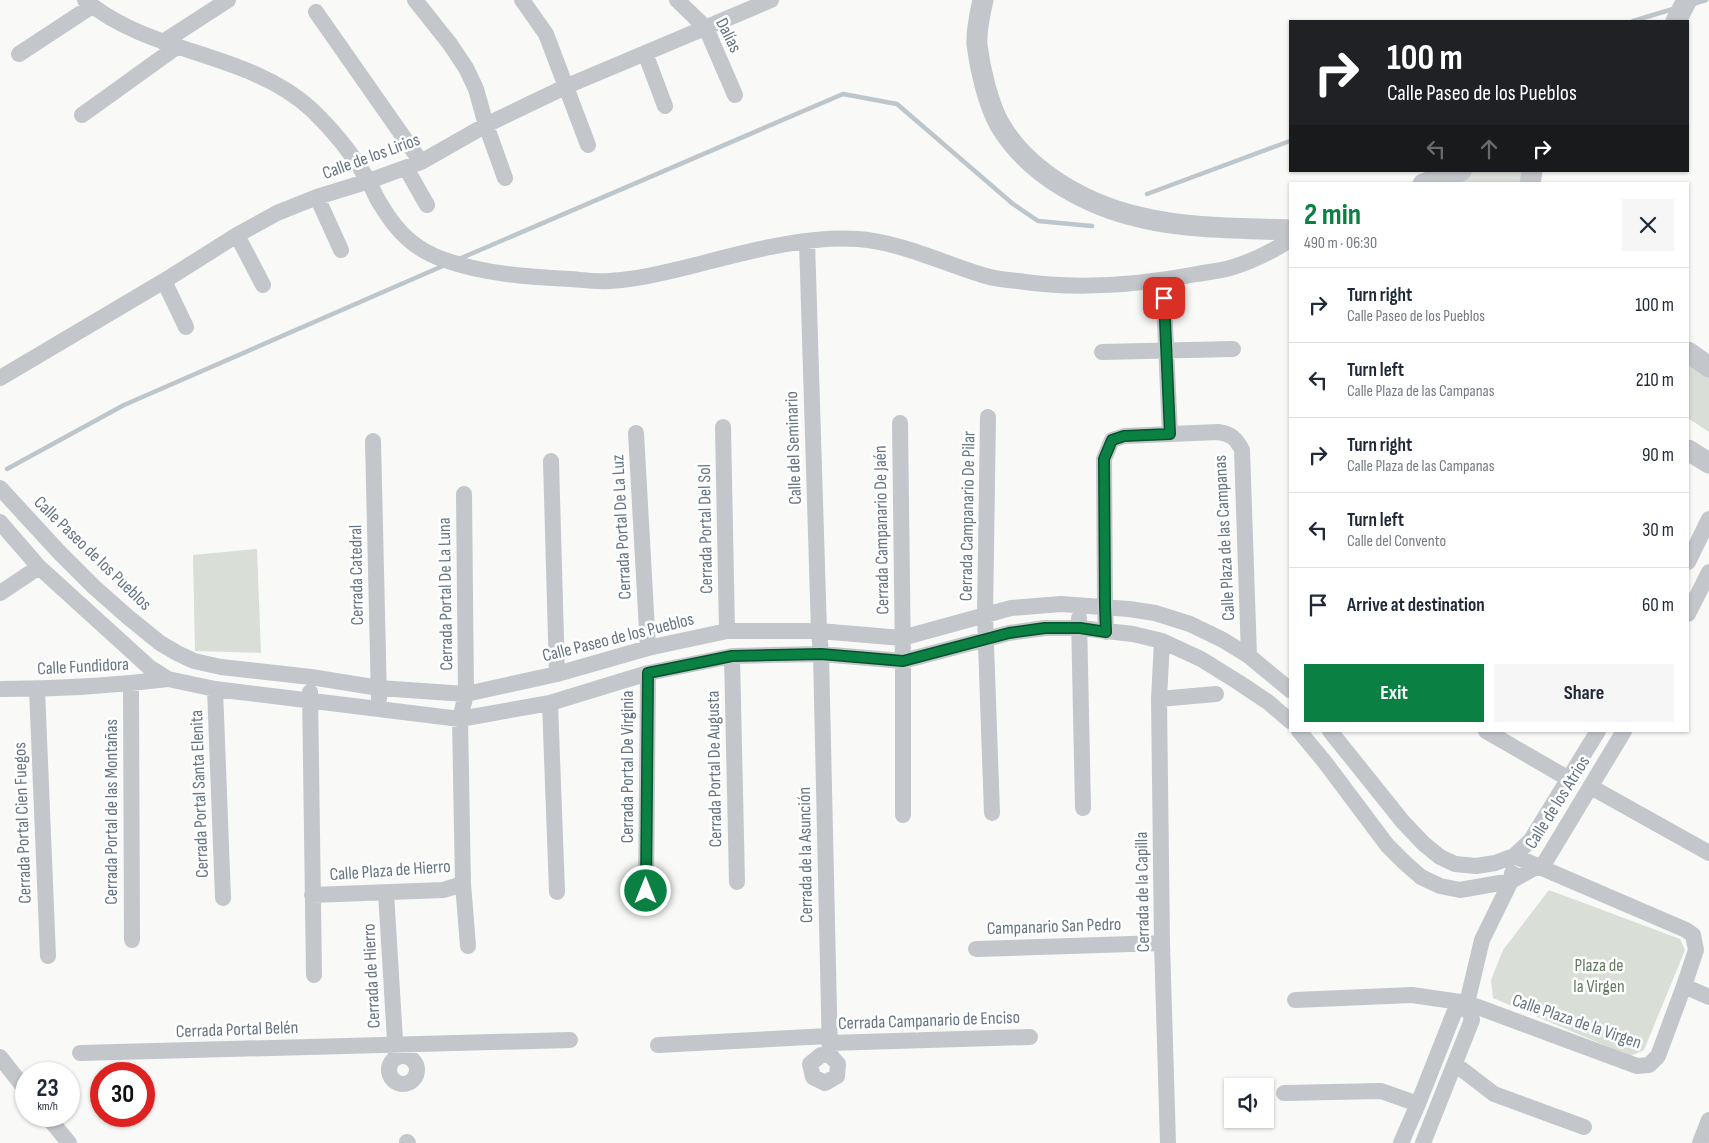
<!DOCTYPE html>
<meta charset="utf-8">
<style>
:root{--surface:#fff;--page:#f6f6f7;--text:#1f2937;--muted:#747a83;--line:#e0e1e3;--accent:#0b8043}
body{margin:0;font-family:"Sofia Sans Condensed",sans-serif;background:var(--page);color:var(--text);height:100vh;display:flex;flex-direction:column;font-size:19px;white-space:nowrap}
*{box-sizing:border-box;margin:0}
p{font-size:16px;color:var(--muted)}
.icon{flex:none;width:28px;height:28px;fill:none;stroke:currentColor;stroke-width:2;stroke-linecap:round;stroke-linejoin:round}
.map{position:relative;flex:1;overflow:hidden}
.details{position:absolute;left:1289px;top:182px;width:400px;height:550px;display:flex;flex-direction:column;background:var(--surface);border-radius:0px;box-shadow:0 1px 4px #0004}
.details>*{flex:none}
.guide{position:absolute;left:1289px;top:20px;width:400px;height:152px;border-radius:0px;box-shadow:0 1px 4px #0004;background:#202124;color:#fff;overflow:hidden}
.fabs{position:absolute;left:1224px;top:1078px;display:grid;gap:10px}
.fabs a{display:grid;place-items:center;width:50px;height:50px;border-radius:0px;background:var(--surface);box-shadow:0 1px 4px #0004;font-size:25px}
.speed{position:absolute;left:15px;top:1062px;display:flex;gap:10px;font-size:25px;font-weight:700;text-align:center}
.speed>*{display:grid;place-content:center;width:65px;height:65px;border-radius:50%;background:var(--surface);box-shadow:0 1px 4px #0004;line-height:1}
.speed small{font-size:12px;font-weight:400}
.speed .limit{border:8px solid #d22;background:#fff;color:#111}
.pin{position:absolute;display:grid;place-items:center;width:42px;height:42px;color:#fff;margin:-21px;border-radius:10px;box-shadow:0 2px 8px #0006}
.me{position:absolute;width:55px;margin:-28px;rotate:0deg;stroke-linejoin:round;filter:drop-shadow(0 0 4px #0008)}
.turn{display:flex;align-items:center;gap:18px;height:105px;padding:0 15px;font-size:22px}
.turn .icon{width:65px;height:65px;stroke-width:2.5}
.turn b{display:block;font-size:35px;line-height:42px}
.lanes{display:flex;align-items:center;height:48px;padding:0 15px;background:#0003;justify-content:center;gap:25px;direction:ltr}
.lanes .off{opacity:.35}
.round{display:grid;place-items:center;flex:none;width:52px;height:52px;border-radius:0px;background:var(--page)}
.headline{display:flex;align-items:center;justify-content:space-between;height:85px;padding:0 15px}
h1{font-size:30px;font-weight:700;line-height:38px;color:var(--accent)}
.action{display:flex;gap:10px;margin-top:auto;padding:10px 15px}
.action a{flex:1;height:58px;border-radius:0px;background:var(--accent);color:#fff;font-size:20px;font-weight:700;line-height:58px;text-align:center}
.action a+a{background:var(--page);color:var(--text)}
ul{padding:0;list-style:none}
li{display:flex;align-items:center;gap:15px;height:75px;padding:0 15px;border-top:1px solid var(--line)}
li div{flex:1}
li b{display:block;font-size:19px}
li em{font-style:normal}
.map>svg:first-child{display:block}
.green{fill:#d9ded6}
.lines{fill:none;stroke-linecap:round;stroke-linejoin:round}
.stream{stroke:#bcc6cb;stroke-width:4.5}
.minor{stroke:#c3c7cb;stroke-width:16}
.tertiary{stroke:#c3c7cb;stroke-width:21}
.route-casing{stroke:#07532c;stroke-width:12}
.route{stroke:#0b8043;stroke-width:9}
.labels{text-anchor:middle;stroke-width:5;stroke-linejoin:round;paint-order:stroke}
.street-label{font-size:18px;fill:#657582;stroke:#fff}
.park-label{font-size:18px;fill:#677a64;stroke:#fff}
</style>
<div class="map">
<svg width="1709" height="1143" viewBox="0 0 1709 1143">
<rect width="100%" height="100%" fill="#f9f9f7"/>
<path class="green" d="M1452 171H1525L1527 184H1416Z
M1688 347 1709 362V432L1688 418Z
M257 549 261 653 195 651 193 555Z
M1549 890 1680 939 1685 950 1644 1050 1630 1056 1493 998 1491 980 1503 950Z"/>
<g class="lines">
<path class="stream" d="M1693 4 1706 0
M1633 21 1673 9
M1147 194 1290 141
M459 259 843 94 897 104 1013 204 1038 221 1092 226
M7 469 124 405 445 265"/>
<path class="minor" d="M85 0C150 55 247 51 311 109 332 129 354 156 369 182 373 189 376 198 381 205 397 232 415 250 445 260 484 274 529 277 570 279 583 280 596 282 609 281 627 280 645 277 662 273 726 259 792 235 858 239 901 242 945 264 986 276 996 279 1008 280 1018 281 1077 290 1139 285 1197 274 1208 272 1219 271 1230 268 1251 262 1271 252 1290 240
M415 0 450 44 466 68 476 89 486 125 505 178
M522 0 546 34 588 145
M677 0 706 28 735 95
M316 12 421 162
M163 42 228 0
M645 53 665 106
M19 54 92 6
M82 115 178 46
M406 168 427 205
M317 197 341 250
M237 235 263 285
M807 241 819 631 821 654 830 1055
M1163 280 1170 434
M164 281 186 327
M1102 352 1233 349
M0 378 164 281 237 235 277 213 317 197 369 181 421 162 486 125 567 86 771 0
M988 417 985 616 992 813
M900 423 903 661V815
M723 427 727 631
M636 433 648 648
M373 441 379 699
M551 461 557 674
M0 488 59 552 94 587 128 617 160 643 177 653 194 661 221 667 311 677 379 688 466 694 557 674 648 648 727 631H819L902 638 1011 608 1061 604 1129 609 1155 613 1190 624 1223 640 1249 656 1290 690
M464 494 466 694 460 719 463 884 468 946
M0 522 39 567 149 667 168 679 215 689 460 719 550 703 648 673 732 656 821 654 903 661 1009 633 1045 628H1080L1133 634 1162 641 1201 659 1238 682 1268 702 1290 721
M1688 562 1709 519
M0 593 39 567
M1688 614 1709 572
M1079 618 1083 808
M1106 632 1105 606 1104 459 1112 440 1124 436 1218 432C1231 434 1236 438 1242 450L1249 656
M1162 641 1159 699 1162 943 1168 1143
M732 656 737 882
M131 684 132 940
M0 689C56 689 112 686 168 679
M37 689 48 956
M215 689 223 898
M310 692 314 975
M1159 699 1216 694
M550 703 557 892
M1299 731 1324 761 1387 845 1405 863 1421 877 1440 886 1460 890 1511 881 1545 862 1624 731
M1330 731 1403 822 1424 844 1440 857 1455 864 1476 866 1495 863 1514 856 1531 840 1598 731
M1486 731 1569 779
M1591 787 1709 853
M646 891 648 673
M386 893 396 1057
M312 895 443 890 463 884
M976 949 1162 943
M1684 986 1709 997
M1295 1000 1412 995 1467 1003 1637 1066 1649 1065 1658 1056 1684 986 1696 950 1693 935 1686 930 1514 856
M829 1043 1030 1037
M658 1045 828 1036
M80 1053 570 1040
M821 1055H830L838 1064 837 1076 825 1083 813 1077 810 1064Z
M389 1070a14 14 0 1 1 28 0a14 14 0 1 1-28 0Z
M0 1057 26 1090
M1455 1064 1494 1094 1584 1127
M1284 1093 1381 1091 1418 1104
M47 1116 69 1143
M407 1142 408 1143
M1401 1143 1418 1104 1454 1013 1467 1003
M1423 1143 1472 1020 1467 1003 1482 940 1511 881 1512 873
M1700 1143 1709 1120"/>
<path class="tertiary" d="M983 0C980 13 976 31 977 45 980 69 988 104 1000 125 1029 174 1088 206 1143 218 1190 229 1241 228 1290 230
M1676 21 1687 0
M1423 184 1461 171
M1530 184 1532 171
M1688 352 1709 367
M1688 450 1709 463"/>
</g>
<g class="lines">
<g class="route-casing">
<path id="route" d="M646 891 648 673 732 656 821 654 903 661 1009 633 1045 628H1080L1106 632 1105 606 1104 459 1112 440 1124 436 1170 434 1164 298"/>
</g>
<use href="#route" class="route"/>
</g>
<g class="labels">
<g class="street-label">
<text transform="translate(729 35) rotate(63)" y="6">Dalías</text>
<text transform="translate(371 156) rotate(-20)" y="6">Calle de los Lirios</text>
<text transform="translate(793 448) rotate(-92)" y="6">Calle del Seminario</text>
<text transform="translate(967 516) rotate(-89)" y="6">Cerrada Campanario De Pilar</text>
<text transform="translate(621 527) rotate(-93)" y="6">Cerrada Portal De La Luz</text>
<text transform="translate(705 529) rotate(-91)" y="6">Cerrada Portal Del Sol</text>
<text transform="translate(881 530) rotate(-91)" y="6">Cerrada Campanario De Jaén</text>
<text transform="translate(1224 538) rotate(-93)" y="6">Calle Plaza de las Campanas</text>
<text transform="translate(93 553) rotate(44)" y="6">Calle Paseo de los Pueblos</text>
<text transform="translate(356 575) rotate(-91)" y="6">Cerrada Catedral</text>
<text transform="translate(445 594) rotate(-91)" y="6">Cerrada Portal De La Luna</text>
<text transform="translate(618 637) rotate(-14)" y="6">Calle Paseo de los Pueblos</text>
<text transform="translate(83 666) rotate(-3)" y="6">Calle Fundidora</text>
<text transform="translate(627 767) rotate(-90)" y="6">Cerrada Portal De Virginia</text>
<text transform="translate(714 769) rotate(-91)" y="6">Cerrada Portal De Augusta</text>
<text transform="translate(199 794) rotate(-92)" y="6">Cerrada Portal Santa Elenita</text>
<text transform="translate(1557 802) rotate(-58)" y="6">Calle de los Atrios</text>
<text transform="translate(111 812) rotate(-90)" y="6">Cerrada Portal de las Montañas</text>
<text transform="translate(22 823) rotate(-92)" y="6">Cerrada Portal Cien Fuegos</text>
<text transform="translate(805 855) rotate(-91)" y="6">Cerrada de la Asunción</text>
<text transform="translate(390 870) rotate(-4)" y="6">Calle Plaza de Hierro</text>
<text transform="translate(1142 892) rotate(-91)" y="6">Cerrada de la Capilla</text>
<text transform="translate(1054 926) rotate(-2)" y="6">Campanario San Pedro</text>
<text transform="translate(371 976) rotate(-93)" y="6">Cerrada de Hierro</text>
<text transform="translate(929 1020) rotate(-2)" y="6">Cerrada Campanario de Enciso</text>
<text transform="translate(1577 1021) rotate(19)" y="6">Calle Plaza de la Virgen</text>
<text transform="translate(237 1029) rotate(-2)" y="6">Cerrada Portal Belén</text>
</g>
<g class="park-label">
<text x="1599" y="971">Plaza de<tspan x="1599" dy="21">la Virgen</tspan></text>
</g>
</g>
</svg>
<div class="fabs">
<a><svg class="icon" aria-label="sound" viewBox="0 0 24 24"><path d="M4 9h4l5-4v14l-5-4H4zM17 9q2 3 0 6"/></svg></a>
</div>
<div class="speed"><div>23<small>km/h</small></div><div class="limit">30</div></div>
<div class="pin" style="left:1164px;top:298px;background:#d93025"><svg class="icon" aria-label="arrive" viewBox="0 0 24 24"><path d="M6 21V4h12l-3 4 3 4H6"/></svg></div>
<svg class="me" style="left:646px;top:891px" viewBox="-20 -20 40 40"><circle r="17" fill="#0b8043" stroke="#fff" stroke-width="3"/><path d="M0-11L8 9 0 5-8 9z" fill="#fff"/></svg>
<div class="guide">
<div class="turn"><svg class="icon" aria-label="right" viewBox="0 0 24 24"><path d="M7 20v-9h11M14 6l5 5-5 5"/></svg><div><b>100 m</b>Calle Paseo de los Pueblos</div></div>
<div class="lanes"><svg class="icon off" aria-label="left" viewBox="0 0 24 24"><path d="M17 20v-9H6M10 6l-5 5 5 5"/></svg><svg class="icon off" aria-label="ahead" viewBox="0 0 24 24"><path d="M12 20V5M6 11l6-6 6 6"/></svg><svg class="icon" aria-label="right" viewBox="0 0 24 24"><path d="M7 20v-9h11M14 6l5 5-5 5"/></svg></div>
</div>
<section class="details">
<div class="headline"><div><h1>2 min</h1><p>490 m · 06:30</p></div><a class="round"><svg class="icon" aria-label="close" viewBox="0 0 24 24"><path d="M6 6l12 12M18 6L6 18"/></svg></a></div>
<ul>
<li><svg class="icon" aria-label="right" viewBox="0 0 24 24"><path d="M7 20v-9h11M14 6l5 5-5 5"/></svg><div><b>Turn right</b><p>Calle Paseo de los Pueblos</p></div><em>100 m</em></li>
<li><svg class="icon" aria-label="left" viewBox="0 0 24 24"><path d="M17 20v-9H6M10 6l-5 5 5 5"/></svg><div><b>Turn left</b><p>Calle Plaza de las Campanas</p></div><em>210 m</em></li>
<li><svg class="icon" aria-label="right" viewBox="0 0 24 24"><path d="M7 20v-9h11M14 6l5 5-5 5"/></svg><div><b>Turn right</b><p>Calle Plaza de las Campanas</p></div><em>90 m</em></li>
<li><svg class="icon" aria-label="left" viewBox="0 0 24 24"><path d="M17 20v-9H6M10 6l-5 5 5 5"/></svg><div><b>Turn left</b><p>Calle del Convento</p></div><em>30 m</em></li>
<li><svg class="icon" aria-label="arrive" viewBox="0 0 24 24"><path d="M6 21V4h12l-3 4 3 4H6"/></svg><div><b>Arrive at destination</b></div><em>60 m</em></li>
</ul>
<div class="action"><a>Exit</a><a>Share</a></div>
</section>
</div>
